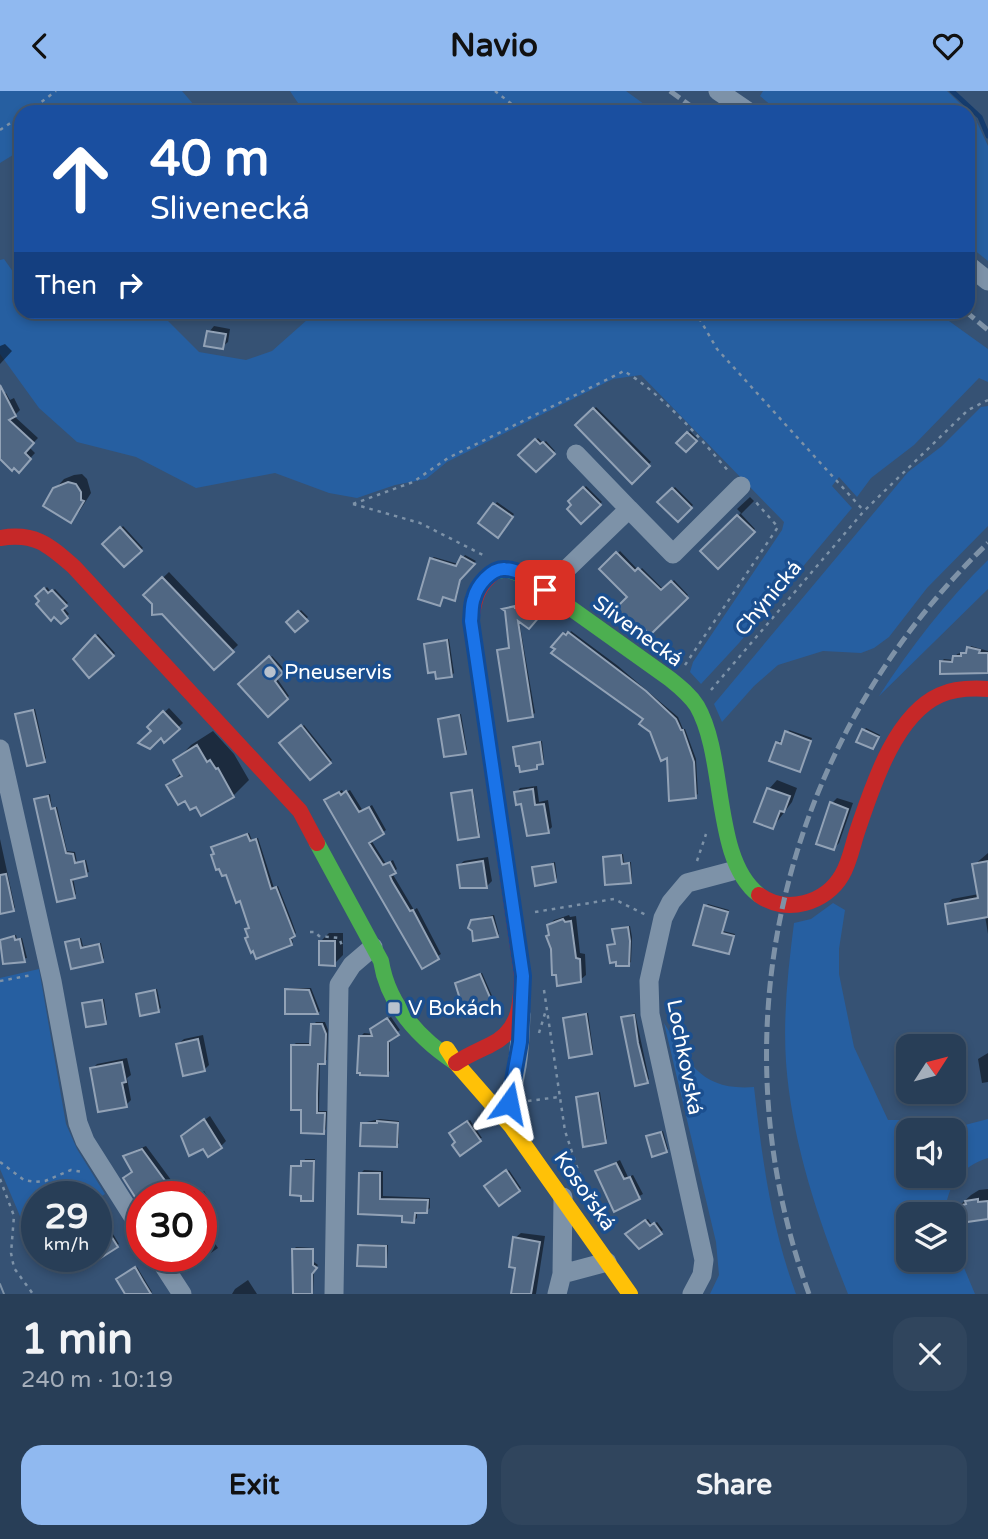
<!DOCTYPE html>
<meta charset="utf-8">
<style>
:root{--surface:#283e57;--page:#30455d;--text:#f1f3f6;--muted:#a5aeba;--line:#44576d;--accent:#90b9f0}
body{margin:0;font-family:"Varela Round",sans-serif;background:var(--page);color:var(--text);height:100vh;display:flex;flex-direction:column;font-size:26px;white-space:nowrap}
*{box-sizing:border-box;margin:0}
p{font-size:23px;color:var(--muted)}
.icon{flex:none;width:38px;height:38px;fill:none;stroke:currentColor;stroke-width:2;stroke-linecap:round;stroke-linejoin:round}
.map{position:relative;height:1203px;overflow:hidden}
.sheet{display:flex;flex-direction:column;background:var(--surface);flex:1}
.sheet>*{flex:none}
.guide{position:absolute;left:14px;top:14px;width:961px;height:214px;border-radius:21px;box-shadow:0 4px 10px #0003,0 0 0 2px var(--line);background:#1a4fa0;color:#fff;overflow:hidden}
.needle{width:46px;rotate:54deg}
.fabs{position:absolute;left:896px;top:943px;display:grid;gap:14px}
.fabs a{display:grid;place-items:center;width:70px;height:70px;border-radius:14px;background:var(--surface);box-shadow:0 4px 10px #0003,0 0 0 2px var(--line);font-size:35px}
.speed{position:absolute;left:21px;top:1090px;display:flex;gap:14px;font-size:35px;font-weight:700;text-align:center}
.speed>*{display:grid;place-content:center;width:91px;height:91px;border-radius:50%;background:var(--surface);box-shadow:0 4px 10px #0003,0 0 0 2px var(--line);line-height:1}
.speed small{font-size:18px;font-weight:400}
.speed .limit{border:10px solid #d22;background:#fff;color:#111}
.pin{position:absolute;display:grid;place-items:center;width:60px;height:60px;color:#fff;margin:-30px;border-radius:14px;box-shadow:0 4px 10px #0006}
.me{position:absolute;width:77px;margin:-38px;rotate:12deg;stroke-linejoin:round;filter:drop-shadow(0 0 5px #0008)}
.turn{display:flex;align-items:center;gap:24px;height:147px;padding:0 21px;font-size:32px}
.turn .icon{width:91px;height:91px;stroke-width:2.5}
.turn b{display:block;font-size:49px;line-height:60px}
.then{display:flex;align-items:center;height:66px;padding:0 21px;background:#0003;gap:14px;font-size:26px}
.round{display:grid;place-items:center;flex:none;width:74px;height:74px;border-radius:21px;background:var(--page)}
.summary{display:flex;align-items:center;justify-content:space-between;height:119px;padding:0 21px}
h1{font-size:42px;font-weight:700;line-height:52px}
.action{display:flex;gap:14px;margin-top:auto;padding:14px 21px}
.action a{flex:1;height:80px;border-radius:21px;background:var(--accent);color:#111;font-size:28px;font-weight:700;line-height:80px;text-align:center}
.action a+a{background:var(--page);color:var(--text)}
header{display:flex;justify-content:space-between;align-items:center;height:91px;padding:0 21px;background:var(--accent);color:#111;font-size:32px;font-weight:700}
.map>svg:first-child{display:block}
.green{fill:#265fa1;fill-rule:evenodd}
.shadow{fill:#0007}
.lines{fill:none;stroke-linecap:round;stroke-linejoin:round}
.stream{stroke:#153c6e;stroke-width:5}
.building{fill:#506783;stroke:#92a2b6;stroke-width:2}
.path{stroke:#7d92a8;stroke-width:2.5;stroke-dasharray:3.5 5;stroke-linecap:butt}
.street{stroke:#7d92a8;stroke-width:19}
.fast{stroke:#4caf50;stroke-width:16}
.slow{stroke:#ffc107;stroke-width:16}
.jam{stroke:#c62828;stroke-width:16}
.tram{stroke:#7e92a7;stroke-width:2}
.rail{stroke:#7e92a7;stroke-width:5;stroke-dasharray:12 5;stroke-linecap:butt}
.route-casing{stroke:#114b97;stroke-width:18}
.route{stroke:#1a73e8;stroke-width:12}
.poi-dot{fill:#b9c2ce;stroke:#1b4f8f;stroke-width:2.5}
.labels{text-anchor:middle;stroke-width:7;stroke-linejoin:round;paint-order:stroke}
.street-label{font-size:21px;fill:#fff;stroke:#1b4f8f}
.poi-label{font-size:21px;fill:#fff;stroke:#1b4f8f;text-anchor:start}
</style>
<header><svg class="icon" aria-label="back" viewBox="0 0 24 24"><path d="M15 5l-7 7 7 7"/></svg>Navio<svg class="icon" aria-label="heart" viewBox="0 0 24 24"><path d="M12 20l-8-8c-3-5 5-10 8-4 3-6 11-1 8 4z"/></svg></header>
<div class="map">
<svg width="988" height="1203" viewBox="0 0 988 1203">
<rect width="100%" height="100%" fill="#365274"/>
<path class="green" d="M0 0H182L200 21H21V59L0 72Z
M290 0H626L655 21H304Z
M763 0H947L975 27 988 55V170L968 154V21H779L760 5Z
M4 168 21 192V220L159 221 199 261 246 269 272 260 316 221 935 220 988 258V291L979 287 914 354 871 387 857 406 839 386 832 395 852 417 739 552 701 593 690 581 693 571 782 439 784 431 641 284 613 288 447 371 426 388 395 394 357 407 329 402 275 382 196 397 136 366 77 351 39 317 0 263V169Z
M988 315V435L927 497 889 546 874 557 861 562 823 560 778 574 754 595 722 631 714 613 908 381 942 355 981 316Z
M988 469V498L879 605C911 556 946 510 988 469Z
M833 812 845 819 839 858V883L854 956 888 1029H905L912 1038 965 1034 988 1028V1067C960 1076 947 1095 945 1123L908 1124V1169H954V1153L975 1203H848C818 1128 792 1052 786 971 783 925 788 878 794 832L811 828ZM908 1040H954V1085H908Z
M39 878 66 1033 77 1058 105 1103 96 1109V1106H37V1147L31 1151 0 1078V887Z
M664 932C689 972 701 1000 754 996 762 1067 771 1135 796 1203H710L719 1184 716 1151Z"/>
<path class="shadow" d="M235 16 240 21H229Z
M214 235 230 238 228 251 222 256 209 241Z
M5 253 12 260 0 273V255Z
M6 302 10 309 14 307 20 319 14 325 38 347 29 356 35 362 19 379 0 365V305Z
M596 316 651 371 632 390 578 334Z
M690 340 697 347 686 359 678 352Z
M538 347 543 352 546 350 555 360 536 379 521 364Z
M82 383 87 388 91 402 79 421 71 430 55 398 64 388 74 384Z
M586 395 602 411 581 430 571 410Z
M675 396 693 414 678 429 660 411Z
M750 406 754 410 741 423 755 438 718 475 703 460 741 422 737 418Z
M497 411 514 423 500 442 481 431Z
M123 435 143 457 124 474 105 453Z
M620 460 639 480 642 477 664 499 674 489 688 504 650 542 629 506 602 478Z
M465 464 476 470 461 485 457 506 455 508 444 505 440 513 431 468 434 466 458 473Z
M169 481 238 554 214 577 145 504Z
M47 496 51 501 55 498 68 512 63 516 69 523 61 531 39 503Z
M517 514V516L533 514 542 521 529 536 519 529 535 622 532 624 499 560 511 556 505 518Z
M301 519 308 526 296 538 289 531Z
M571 540 618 575 678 626 683 638H685L696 668 698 703 695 705 645 628 554 556 566 541 569 543Z
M98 543 115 562 90 585 86 554Z
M449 548 454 582 452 584 426 553Z
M971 555 988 560V581L942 570 944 568 954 569 957 563 968 560Z
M272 565 284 578 276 586 289 605 268 624 241 593Z
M169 617 183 632 164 650 149 636Z
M35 618 46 667 44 670 17 623Z
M461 623 467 659 465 661 440 628Z
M304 634 332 669 311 687 282 652Z
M866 637 880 644 875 654 864 639Z
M789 639 812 647 799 679 777 652 780 650 784 651Z
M213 640 234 663 249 689 233 705 196 714 168 695 182 681 176 670 191 654Z
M542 650 544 669 538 672 536 676 515 656Z
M777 689 797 697 792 711 773 736 769 698Z
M537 695 539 711 548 709 552 736 548 740 516 702 520 697Z
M473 698 480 742 478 744 453 703Z
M342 699 344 702 350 699 363 720 372 714 386 739 371 749 386 773 393 769 397 778 392 782 395 787 414 819 417 817 441 863 422 875 329 706Z
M50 703 52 717 57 716 67 760 75 761 77 771 86 769 89 781 73 786 76 803 74 805 36 708Z
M837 707 853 712 839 752 834 757 832 712Z
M249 742 252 749 258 747 274 797 278 795 291 828 296 842 291 845 293 851 291 853 250 845V837L241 808 215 762 213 756 215 754Z
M0 748 15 817 0 822Z
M988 762V843L985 825 947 813 952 808 979 803 974 774Z
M623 763 624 771H631L632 789 630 791 605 766Z
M488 766 492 790 487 795H462L458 775 464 770Z
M555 771 557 787 555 790 534 777Z
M708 813 729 819 723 840 735 843 729 862 706 815Z
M494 824 499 843 497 845 473 830 475 828Z
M569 824 570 826 576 825 580 862 585 863 586 884 580 889 551 843 549 834 554 829Z
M630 835 632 846 631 871 628 873 609 855 616 851 614 839 616 837Z
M329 842H343V864L334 873 321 850Z
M16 844 17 848 22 847 27 867 4 871 0 849Z
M81 847 83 855 101 852 104 867 102 870 67 852Z
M482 882 493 907 491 909 457 892Z
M289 897H311L320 920 318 922 286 921 287 899Z
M157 898 161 917 158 919 138 904Z
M104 908 107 929 105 931 84 913Z
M588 922 593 959 591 961 565 928Z
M635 922 649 988 647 990 623 926Z
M391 926 400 939 390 947V980L387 983 361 945 364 942 374 943 375 935Z
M316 931H325L328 939 327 969 320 971 319 1020H327L326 1038 324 1041 303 1017 293 954 296 952H312L313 934Z
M203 944 209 974 204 979 178 953 184 948Z
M988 962V991L982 992 978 968Z
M127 967 131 984 127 987 131 1009 126 1014 92 978 97 973Z
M600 1001 607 1048 605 1050 577 1007Z
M210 1025 226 1050 221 1055 189 1040Z
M380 1028 399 1030V1052L397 1054 362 1032Z
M470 1029 482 1047 457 1051 453 1040Z
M663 1040 668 1058 666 1060 648 1046Z
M146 1055 177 1097 184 1095 192 1106H150L125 1066 129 1062Z
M305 1068H315L314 1106 312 1109 293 1075 303 1074Z
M620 1069 628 1086 633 1084 643 1103 615 1119 597 1080Z
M364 1079 383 1080V1105L430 1107V1117L427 1120H417V1127L414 1130 404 1123 360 1122 361 1082Z
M509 1079 521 1097 519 1099 489 1093Z
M988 1098V1126L959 1115 971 1104 979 1099Z
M204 1100 210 1109 201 1116V1106H196Z
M101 1123 119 1153 88 1174 82 1166H96V1126Z
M201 1123 207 1133 204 1136 218 1157 191 1176 184 1166H201Z
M648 1128 652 1134 657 1131 663 1139 661 1141H630Z
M521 1142 545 1145 536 1203H513L517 1175 515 1147Z
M362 1153 388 1154 387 1172 385 1174 360 1155Z
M296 1156 314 1157V1171L318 1174 314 1179 313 1203H294V1158Z
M137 1176 152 1201 150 1203H127L120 1186Z
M248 1189 257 1203H232L235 1198Z"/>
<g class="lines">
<path class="stream" d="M952 0 980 26 988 45"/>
</g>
<path class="building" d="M207 240 226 243 223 258 204 255Z
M0 294 16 325 9 329 34 352 25 362 31 368 19 382 14 377 12 380 0 368Z
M593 317 650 375 632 393 575 334Z
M687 341 697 350 686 361 676 352Z
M535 348 540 353 543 351 555 363 536 381 518 364Z
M68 391 76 393 81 401V409L84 410 71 432 43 415 53 397Z
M583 396 601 414 581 433 567 418 571 414 568 410Z
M672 397 692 417 678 431 657 411Z
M493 412 513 426 498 447 478 432Z
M737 424 755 441 718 478 700 460Z
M120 436 142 460 124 476 102 453Z
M616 461 635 480 638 477 661 499 671 490 688 507 650 544 642 536 634 544 608 525 627 506 599 478Z
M461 465 475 473 460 489 455 510 443 506 440 515 418 508 430 467 456 475Z
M162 486 234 561 214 579 162 523 152 524V513L143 504Z
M44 497 48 502 52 499 67 515 62 519 68 527 61 533 54 526 51 530 36 513 39 510 35 505Z
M515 515V517L531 516 541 524 529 538 518 530 533 626 508 630 497 559 509 557 505 520 502 518Z
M298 520 308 530 295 541 286 531Z
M568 541 646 600 676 628 681 639H683L694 671 696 707 669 710 667 667 661 670 650 641 639 633 643 628 551 562 555 558 551 556 563 542 566 544Z
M95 544 114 565 89 587 73 568Z
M447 549 452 586 436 588 435 581 428 582 424 553Z
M967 556 980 559 979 562H988V582L940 583V570L952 571 953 565H961V562H966Z
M269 565 283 582 275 590 288 608 268 626 238 593Z
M33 619 45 671 27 675 15 623Z
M163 620 180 638 164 652 161 647 150 658 138 652 151 640 147 636Z
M459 624 466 663 444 666 438 628Z
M301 634 331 672 310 689 279 652Z
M862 638 879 646 873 658 856 651Z
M785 640 811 650 800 681 769 670 776 651 781 653Z
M540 651 543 673 537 674V678L520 681 519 675H516L513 656Z
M197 654 207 671 210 669 216 678 218 677 234 706 201 725 196 716 190 719 185 710 178 714 166 694 182 685 173 669Z
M767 697 790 705 784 721 780 720 773 738 754 731Z
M533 698 535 714 544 713 549 742 527 745 521 713 516 714 514 701Z
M472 699 479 746 458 749 451 702Z
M346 700 359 721 369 716 384 743 369 752 383 774 390 771 396 782 390 785 392 790 410 820 413 819 439 868 422 878 324 709 339 701 341 704Z
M48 705 51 718 55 717 66 762 73 763 75 772 84 770 87 785 71 789 75 807 57 811 34 708Z
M830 711 848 718 834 759 816 753Z
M247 743 250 750 256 748 271 798 276 796 295 845 290 848 292 854 256 868 253 860 251 862 245 847 248 846 245 838 249 837 240 810 236 812 226 784 222 785 219 778 216 779 211 764 214 763 211 756Z
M621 764 622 773 629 772 631 792 605 794 603 766Z
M483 770 487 797H460L457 774Z
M988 770V826L948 833 945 813 978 807 972 773Z
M553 773 556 791 535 795 532 776Z
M6 783 14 820 0 823V784Z
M704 814 728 821 722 842 734 845 729 863 693 854Z
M492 826 498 846 473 850 472 840 468 837 471 829Z
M563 828 565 831 571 830 576 867 580 868 581 891 557 895 556 884H552L551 858 546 845 549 844 547 834Z
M628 836 630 850 629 875H616V871L610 872 607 854 615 853 612 838Z
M14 845 15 849 20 848 25 871 3 873 0 849Z
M79 848 81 857 99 853 103 871 71 878 65 851Z
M319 850H335V875L319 874Z
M480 883 492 911 464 921 455 892Z
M285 898 309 899 318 923H285Z
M155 899 159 921 140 925 136 903Z
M102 909 106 933 86 936 82 912Z
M586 923 592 963 569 967 563 927Z
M634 924 638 952 648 992 635 995 621 926Z
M387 927 399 944 388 951V985L360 984V982H357L359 945H372L370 938Z
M311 933H322L326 943 325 973H318L317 1003V1022H325L324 1043 301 1042V1019H291V954H310Z
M198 948 205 980 183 985 176 953Z
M122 971 126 991 122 992 127 1016 98 1021 90 977Z
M598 1002 606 1052 583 1056 576 1006Z
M204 1028 222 1057 208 1066 203 1058 189 1065 181 1045Z
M377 1030 398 1032 397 1056 360 1055 361 1032H377Z
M467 1030 481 1050 460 1065 452 1054 455 1051 449 1042Z
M661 1041 667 1061 652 1066 646 1045Z
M142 1058 177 1106H135L123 1087 132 1081 123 1065Z
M301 1070H314L313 1110H301V1105L290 1104 291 1075H301Z
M616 1072 624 1088 630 1086 640 1108 614 1121 595 1080Z
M506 1079 520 1100 499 1115 484 1095Z
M359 1082H380V1108L428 1109 427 1122H415L414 1132 402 1131V1125L358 1123Z
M978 1108V1111L988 1110V1128L960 1132 958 1115 966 1113 965 1110Z
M96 1121 118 1156 96 1170Z
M645 1129 650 1135 654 1132 662 1143 639 1158 625 1143Z
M513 1146 540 1151 531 1203H511L515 1177 509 1176Z
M358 1154 386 1155V1176L357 1175Z
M292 1158H313V1174L317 1177 312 1183V1203H293Z
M135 1176 143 1190 151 1203H125L116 1188Z"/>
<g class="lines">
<path class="path" d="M495 0 522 21
M28 21 56 0
M0 39 21 25
M695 220 717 258 864 420
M353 413 413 391 448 367 624 280C662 303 701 348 730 382
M353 413 420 432 483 464
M685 574 778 436 753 408
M711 599 864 420 968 319 988 309
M697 770 706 743
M535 821 614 808 646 824
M310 841H315L319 845 339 847 343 857
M0 890 32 884
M544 899 565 1040 578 1079 595 1115
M539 942 546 919
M528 1010 559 1006
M0 1071 24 1089 35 1091 45 1090 71 1079 83 1081
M0 1088 14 1125 11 1162 14 1177 33 1203"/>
<path class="street" d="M718 0 749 21
M968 174 988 190
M629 418 673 463 741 395
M545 499 629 418 576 363
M0 658 52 890 78 1032 85 1050 142 1140
M502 1024C518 994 520 956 521 923
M158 1166 182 1203
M562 1183 607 1171
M334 1203 339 894 352 874 373 856
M557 1203 562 1183 563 1106
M692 1203 702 1184 704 1169 650 923 649 890 663 827 671 811 687 792 736 779"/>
<path class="fast" d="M495 481 506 478 527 486 670 588C680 596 690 604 697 615 727 667 712 768 759 804
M317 752 381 870C388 914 420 948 456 972"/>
<path class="slow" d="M447 958 456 972 511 1035 630 1203"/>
<path class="jam" d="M0 447C35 441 49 454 74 476L300 720 317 752
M759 804C786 824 826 812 842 784 850 771 853 752 858 738 873 694 895 624 940 604 955 597 972 597 988 598
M456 972C467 964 478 960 490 954 520 940 521 914 522 885L471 530C474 509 477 494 495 481"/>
<path class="tram" d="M0 1193 4 1203"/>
<path class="rail" d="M670 0 699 21
M965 220 988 239
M809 1203C712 937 785 647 988 452"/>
</g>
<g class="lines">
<g class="route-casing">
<path id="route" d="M509 1012 520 951 523 885 471 530C472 523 471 514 474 507 477 495 491 477 505 478 520 478 534 491 545 499"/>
</g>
<use href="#route" class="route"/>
</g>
<g class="poi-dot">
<circle cx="270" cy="581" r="7"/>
<rect x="387" y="910" width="14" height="14" rx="3.5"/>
</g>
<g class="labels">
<g class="street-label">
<text transform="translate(768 507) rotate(-50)" y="7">Chýnická</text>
<text transform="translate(638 540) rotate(36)" y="7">Slivenecká</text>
<text transform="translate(685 966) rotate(79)" y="7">Lochkovská</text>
<text transform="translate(585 1100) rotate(55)" y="7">Kosořská</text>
</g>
<g class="poi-label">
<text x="284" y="588">Pneuservis</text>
<text x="408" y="924">V Bokách</text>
</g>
</g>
</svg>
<div class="fabs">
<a><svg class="needle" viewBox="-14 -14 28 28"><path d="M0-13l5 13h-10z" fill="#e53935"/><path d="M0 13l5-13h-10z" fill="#a5aeba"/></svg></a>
<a><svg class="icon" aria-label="sound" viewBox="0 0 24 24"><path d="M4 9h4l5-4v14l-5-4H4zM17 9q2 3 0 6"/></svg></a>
<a><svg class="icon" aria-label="layers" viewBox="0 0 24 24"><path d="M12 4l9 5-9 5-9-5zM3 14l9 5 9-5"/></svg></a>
</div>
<div class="speed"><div>29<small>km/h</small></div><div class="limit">30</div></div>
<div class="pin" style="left:545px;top:499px;background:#d93025"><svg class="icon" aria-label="arrive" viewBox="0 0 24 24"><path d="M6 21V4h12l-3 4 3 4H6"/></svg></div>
<svg class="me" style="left:509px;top:1012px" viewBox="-20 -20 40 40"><path d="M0-17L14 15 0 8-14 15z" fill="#1a73e8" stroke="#fff" stroke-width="4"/></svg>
<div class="guide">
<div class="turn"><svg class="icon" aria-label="ahead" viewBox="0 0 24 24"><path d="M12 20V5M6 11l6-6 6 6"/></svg><div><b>40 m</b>Slivenecká</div></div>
<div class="then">Then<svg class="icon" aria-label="right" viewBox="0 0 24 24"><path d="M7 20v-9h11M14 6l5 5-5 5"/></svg></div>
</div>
</div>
<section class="sheet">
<div class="summary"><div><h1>1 min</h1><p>240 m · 10:19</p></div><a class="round"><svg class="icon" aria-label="close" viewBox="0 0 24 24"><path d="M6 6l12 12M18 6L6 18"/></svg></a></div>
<div class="action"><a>Exit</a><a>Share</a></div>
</section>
